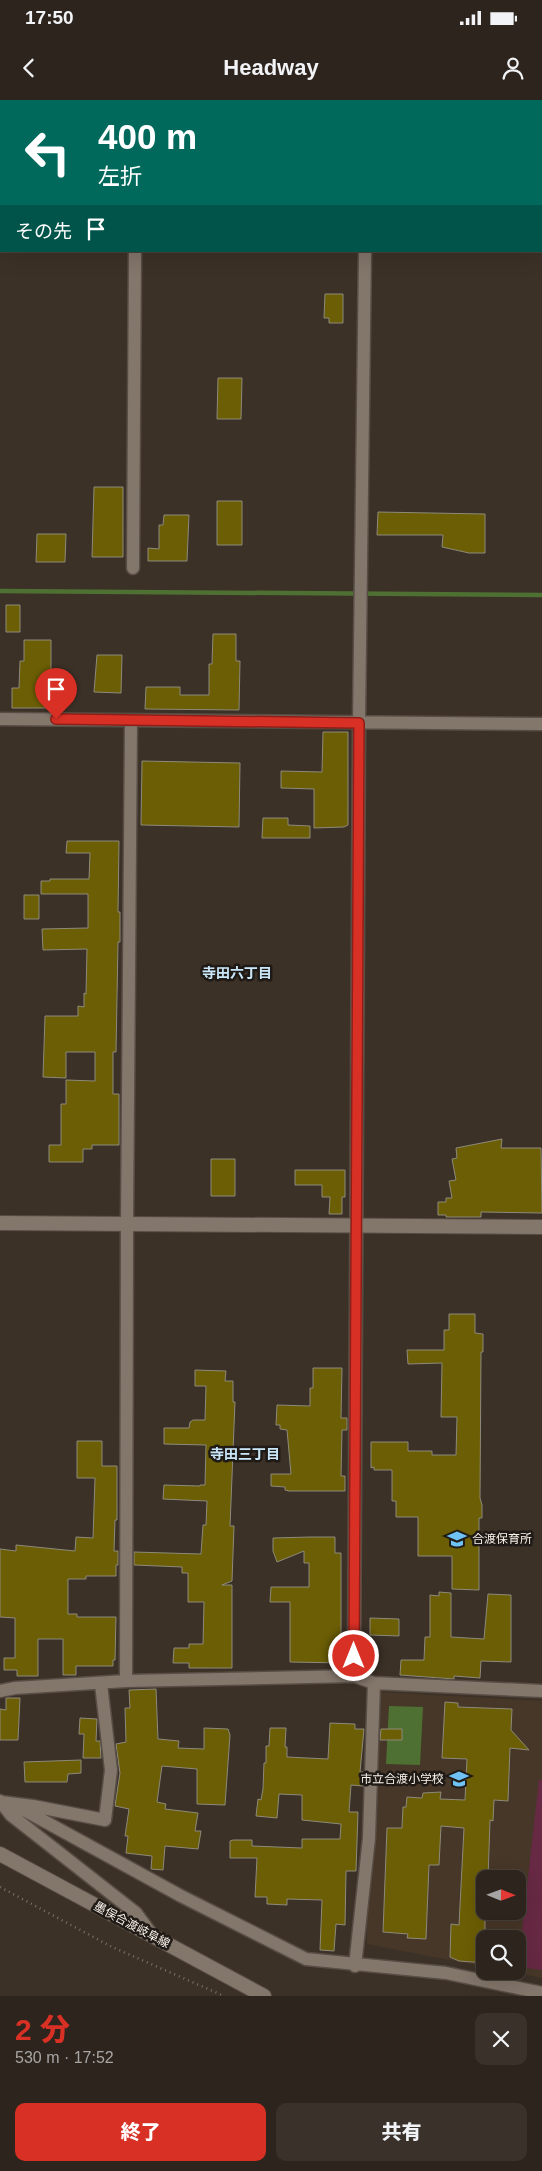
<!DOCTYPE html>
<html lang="ja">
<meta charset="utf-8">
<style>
:root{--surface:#2d251d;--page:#39312a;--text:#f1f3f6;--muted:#a7a5a4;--line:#48423b;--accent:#d93025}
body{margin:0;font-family:Helvetica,"Noto Sans JP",sans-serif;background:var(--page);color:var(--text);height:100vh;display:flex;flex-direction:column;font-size:19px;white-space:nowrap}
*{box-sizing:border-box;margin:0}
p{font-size:16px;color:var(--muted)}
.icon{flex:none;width:28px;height:28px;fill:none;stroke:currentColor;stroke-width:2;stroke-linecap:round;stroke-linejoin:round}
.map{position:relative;height:1896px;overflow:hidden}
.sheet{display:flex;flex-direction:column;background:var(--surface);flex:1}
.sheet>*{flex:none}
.banner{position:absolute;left:0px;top:0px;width:542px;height:152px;box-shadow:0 5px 20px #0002,0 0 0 1px var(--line);background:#00695c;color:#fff;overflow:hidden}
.needle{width:32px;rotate:91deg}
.controls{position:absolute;left:476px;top:1770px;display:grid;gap:10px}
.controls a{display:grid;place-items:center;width:50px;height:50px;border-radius:10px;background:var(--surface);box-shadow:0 5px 20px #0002,0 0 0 1px var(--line);font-size:25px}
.pin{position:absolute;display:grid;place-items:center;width:42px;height:42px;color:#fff;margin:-51px -21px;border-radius:50% 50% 50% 0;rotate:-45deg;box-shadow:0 0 5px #0007}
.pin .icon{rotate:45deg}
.me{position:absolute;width:55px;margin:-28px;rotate:0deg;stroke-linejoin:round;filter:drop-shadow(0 0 4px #0008)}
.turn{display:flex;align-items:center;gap:18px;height:105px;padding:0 15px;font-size:22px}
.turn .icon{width:65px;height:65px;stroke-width:2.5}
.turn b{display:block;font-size:35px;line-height:42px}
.then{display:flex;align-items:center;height:48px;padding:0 15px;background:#0003;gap:10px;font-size:19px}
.round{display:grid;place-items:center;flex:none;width:52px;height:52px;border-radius:10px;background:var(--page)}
.headline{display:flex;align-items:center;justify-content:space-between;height:85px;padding:0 15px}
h1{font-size:30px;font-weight:800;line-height:38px;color:var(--accent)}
.primary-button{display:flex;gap:10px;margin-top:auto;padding:10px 15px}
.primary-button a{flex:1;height:58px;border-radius:10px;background:var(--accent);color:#fff;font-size:20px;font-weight:800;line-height:58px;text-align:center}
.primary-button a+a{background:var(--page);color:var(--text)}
.status{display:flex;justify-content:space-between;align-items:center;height:35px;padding:0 25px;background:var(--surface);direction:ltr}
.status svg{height:14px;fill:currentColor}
header{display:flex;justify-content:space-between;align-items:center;height:65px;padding:0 15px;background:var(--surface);font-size:22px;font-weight:800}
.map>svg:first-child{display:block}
.built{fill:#473728;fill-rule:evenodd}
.green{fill:#672944}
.water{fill:#4e7133}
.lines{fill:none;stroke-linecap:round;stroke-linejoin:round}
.stream{stroke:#4e7133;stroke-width:4.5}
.building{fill:#6c5e05;stroke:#8d8a7a}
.minor-casing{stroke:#574d44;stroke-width:15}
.tertiary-casing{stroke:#574d44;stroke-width:16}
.secondary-casing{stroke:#574d44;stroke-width:16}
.path{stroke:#7c7269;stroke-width:2.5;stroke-dasharray:1 4;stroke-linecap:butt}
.minor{stroke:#83766b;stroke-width:12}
.tertiary{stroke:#83766b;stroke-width:14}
.secondary{stroke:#83766b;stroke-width:14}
.route-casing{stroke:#8d1f18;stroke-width:12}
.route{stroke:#d93025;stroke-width:9}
.labels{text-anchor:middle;stroke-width:5;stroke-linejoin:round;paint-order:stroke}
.poi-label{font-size:12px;fill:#faf3ec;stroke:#1f1a15;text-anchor:start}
.street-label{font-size:12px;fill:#faf3ec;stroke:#1f1a15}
.neighbourhood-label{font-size:14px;font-weight:bold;fill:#cae7fa;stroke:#1f1a15}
</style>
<div class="status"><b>17:50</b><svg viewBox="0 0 49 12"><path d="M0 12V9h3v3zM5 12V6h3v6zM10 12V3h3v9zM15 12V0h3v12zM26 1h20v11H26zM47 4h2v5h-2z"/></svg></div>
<header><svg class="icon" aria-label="back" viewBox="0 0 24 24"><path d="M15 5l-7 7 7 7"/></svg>Headway<svg class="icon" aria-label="person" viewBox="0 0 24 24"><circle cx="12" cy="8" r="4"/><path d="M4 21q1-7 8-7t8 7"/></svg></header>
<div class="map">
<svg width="542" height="1896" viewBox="0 0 542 1896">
<rect width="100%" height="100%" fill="#3c3127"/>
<path class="built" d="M378 1592 542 1601V1878L507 1871H518V1839H485V1867L367 1844 366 1795 374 1757ZM485 1779H518V1811H485Z"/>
<path class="green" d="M539 1680H542V1870L518 1867Z"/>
<path class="water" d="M389 1606 423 1607 420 1665 386 1664Z"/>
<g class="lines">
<path class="stream" d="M0 491 542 495"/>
</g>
<path class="building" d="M325 194H343V223H329V218H324Z
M218 278H242L241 319H217Z
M94 387H123V457H92Z
M217 401H242V445H217Z
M378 412 485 414V453H469L442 447 443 435H377Z
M164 415H189L187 461H148V448L159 449V425H163Z
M37 434H66L65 462H36Z
M6 505H20V532H6Z
M213 534H236V561H240L239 610 145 609 146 587H180V595H209V564H212Z
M24 540H51V608H12V588H19L20 561H24Z
M97 555H122L121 593 94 592Z
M323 632H348V725L344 727 314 728V689L281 688V671L322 672Z
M142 661 240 663 239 727 141 725Z
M263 718H288V725L310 726V738H262Z
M67 741H119L118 812H120V842H118L116 952H113V994H119V1045H92V1049H83V1062H49V1045H61V1004H66V980L95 981V952H66V978L43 977 45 916H78V906L84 907V893L86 894 87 849 43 850 42 829 88 828V794H41V781H50V779H89L90 753H66Z
M24 795H39V819H24Z
M502 1039 501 1048H541L542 1113 481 1112V1117H446V1115H438V1102H446V1098H452L449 1081 456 1080 452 1059 457 1058 456 1048Z
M211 1059H235V1096H211Z
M295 1070H345V1097H342V1114H329L330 1097H322V1085H295Z
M449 1214H475V1233L483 1234V1252H481L480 1398 482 1405V1418H479V1490L452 1489V1456H418V1417H396V1401H392V1370H374V1367L371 1368V1342H408V1351H432V1355H456L457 1317H441L442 1263 408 1264 407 1250H444V1230H449Z
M313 1268H342L341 1318H347V1330H342L341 1376H345V1391H289L285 1390V1387L271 1386V1374H291L287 1330 280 1329V1325H276L277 1305 310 1306V1288H313Z
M195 1270 226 1271 225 1281H233V1302H235L230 1426H234L232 1481 222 1485H232V1568H189V1563H173L174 1548H189V1544H203L204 1502H188V1473H182V1467L134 1465V1452L201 1454 203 1425H206L207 1401 163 1399 164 1385 200 1386V1385H205L206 1345 164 1344V1328H189L190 1322 193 1320H205L206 1286H195Z
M77 1341H102V1366H117V1420H115L114 1451H118V1465H116V1476H86V1479H68V1514H77V1517H116L115 1560H113V1566H76V1575H63V1539H38V1576H17V1570H4V1558H15V1518L0 1517V1449L16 1451V1445L75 1451 76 1437 93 1438 95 1378H77Z
M310 1437H335V1453H341V1546H343V1563L290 1562V1502H270L271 1487H309V1463H304V1451L277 1462 273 1451V1438Z
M439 1492 451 1493V1537L484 1539 488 1494 511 1495V1562L481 1561 480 1578 454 1576V1579L400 1575 401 1560H424L425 1537H430V1495L439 1496Z
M370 1518 399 1519V1536L370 1535Z
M156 1589 158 1639 179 1641 178 1648 204 1649V1628L228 1629 230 1635 225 1705 197 1704V1669L162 1666 157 1702 166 1704 165 1709 198 1713 195 1731H201L198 1749 165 1746 163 1770 151 1769 152 1756 126 1753 128 1736H125L129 1709 115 1706 120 1673 116 1644 126 1642 125 1608H130L129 1590Z
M6 1598H20L18 1640H0V1609L6 1610Z
M445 1602 458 1603V1607L512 1609 511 1630 529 1650 510 1648 508 1701 494 1700 493 1721 490 1720 488 1779H485V1863L459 1861 450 1857 451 1824 459 1825 464 1728 441 1726 439 1765H429L426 1839 407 1838 408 1834 383 1832 387 1728H402L403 1707H406L407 1697 422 1698 423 1693 441 1692 440 1699 465 1700 467 1659 442 1658Z
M80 1618 97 1619 96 1641H100L101 1658H83L84 1634H79Z
M330 1623 355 1624V1629H364L360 1672H363V1686L351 1685 349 1712H358L356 1771H346L345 1825 336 1824 334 1851 320 1850 322 1800 287 1799V1805L267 1804V1797H255L257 1758H230V1741L233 1740H252V1746L302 1748V1739H340L341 1724 302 1720V1695L279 1694 277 1718 256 1716 258 1699 261 1700 263 1689 264 1663H266V1646H269L270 1628H286L285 1647H287V1657L328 1659Z
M381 1629H402V1640H380Z
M81 1660V1673L68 1674 67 1682H25L24 1662Z"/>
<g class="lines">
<g class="minor-casing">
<path id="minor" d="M136 1 137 0
M366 1V0
M0 64H1
M541 67H542
M133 468 135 151
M0 619 542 624
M354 1576 359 623 365 151
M126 1581 127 1124 131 620
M0 1591 15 1588 126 1581 354 1576 374 1583 542 1591
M0 1701 11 1715 136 1813 153 1836
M1 1702 33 1706 105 1720 111 1670 101 1584
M13 1704 181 1796 306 1859 446 1873 542 1893
M355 1866 369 1738 374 1583"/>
</g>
<g class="tertiary-casing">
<path id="tertiary" d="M0 1123 542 1127"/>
</g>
<g class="secondary-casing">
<path id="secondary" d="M0 1754 264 1896"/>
</g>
<path class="path" d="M0 1787 112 1847 224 1896"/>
<use href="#minor" class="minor"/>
<use href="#tertiary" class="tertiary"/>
<use href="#secondary" class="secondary"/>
</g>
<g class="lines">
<g class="route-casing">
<path id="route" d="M56 619 359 623 354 1556"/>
</g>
<use href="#route" class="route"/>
</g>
<defs>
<g id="school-bare" transform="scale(1.5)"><path d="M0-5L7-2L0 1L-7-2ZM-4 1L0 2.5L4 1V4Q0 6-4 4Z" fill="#6fc2f4" stroke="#1f1a15" stroke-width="2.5" paint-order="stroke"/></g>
</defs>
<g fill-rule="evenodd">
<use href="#school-bare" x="457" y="1439"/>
<use href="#school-bare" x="459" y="1679"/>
</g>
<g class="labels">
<g class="poi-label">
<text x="472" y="1443">合渡保育所</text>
<text x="444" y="1683" text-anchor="end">市立合渡小学校</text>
</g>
<g class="street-label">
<text transform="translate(132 1825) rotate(28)" y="4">墨俣合渡岐阜線</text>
</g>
<g class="neighbourhood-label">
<text x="237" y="878">寺田六丁目</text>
<text x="245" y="1359">寺田三丁目</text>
</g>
</g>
</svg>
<div class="controls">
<a><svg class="needle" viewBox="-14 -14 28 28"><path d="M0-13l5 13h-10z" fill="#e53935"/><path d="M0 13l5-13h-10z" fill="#a7a5a4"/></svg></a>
<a><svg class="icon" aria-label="search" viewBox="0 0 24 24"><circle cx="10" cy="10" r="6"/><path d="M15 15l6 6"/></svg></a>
</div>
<div class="pin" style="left:56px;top:619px;background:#d93025"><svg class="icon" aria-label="arrive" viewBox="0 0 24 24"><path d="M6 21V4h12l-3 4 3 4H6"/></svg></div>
<svg class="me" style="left:354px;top:1556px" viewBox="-20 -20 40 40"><circle r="17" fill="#d93025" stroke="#fff" stroke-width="3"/><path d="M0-11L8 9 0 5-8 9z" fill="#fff"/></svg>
<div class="banner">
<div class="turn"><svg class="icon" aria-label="left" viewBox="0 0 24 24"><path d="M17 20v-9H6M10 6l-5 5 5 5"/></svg><div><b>400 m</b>左折</div></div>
<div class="then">その先<svg class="icon" aria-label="arrive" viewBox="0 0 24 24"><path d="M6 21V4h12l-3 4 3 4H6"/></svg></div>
</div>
</div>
<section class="sheet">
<div class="headline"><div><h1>2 分</h1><p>530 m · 17:52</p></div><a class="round"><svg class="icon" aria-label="close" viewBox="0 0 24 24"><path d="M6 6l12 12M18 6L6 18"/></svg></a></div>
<div class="primary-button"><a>終了</a><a>共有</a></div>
</section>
